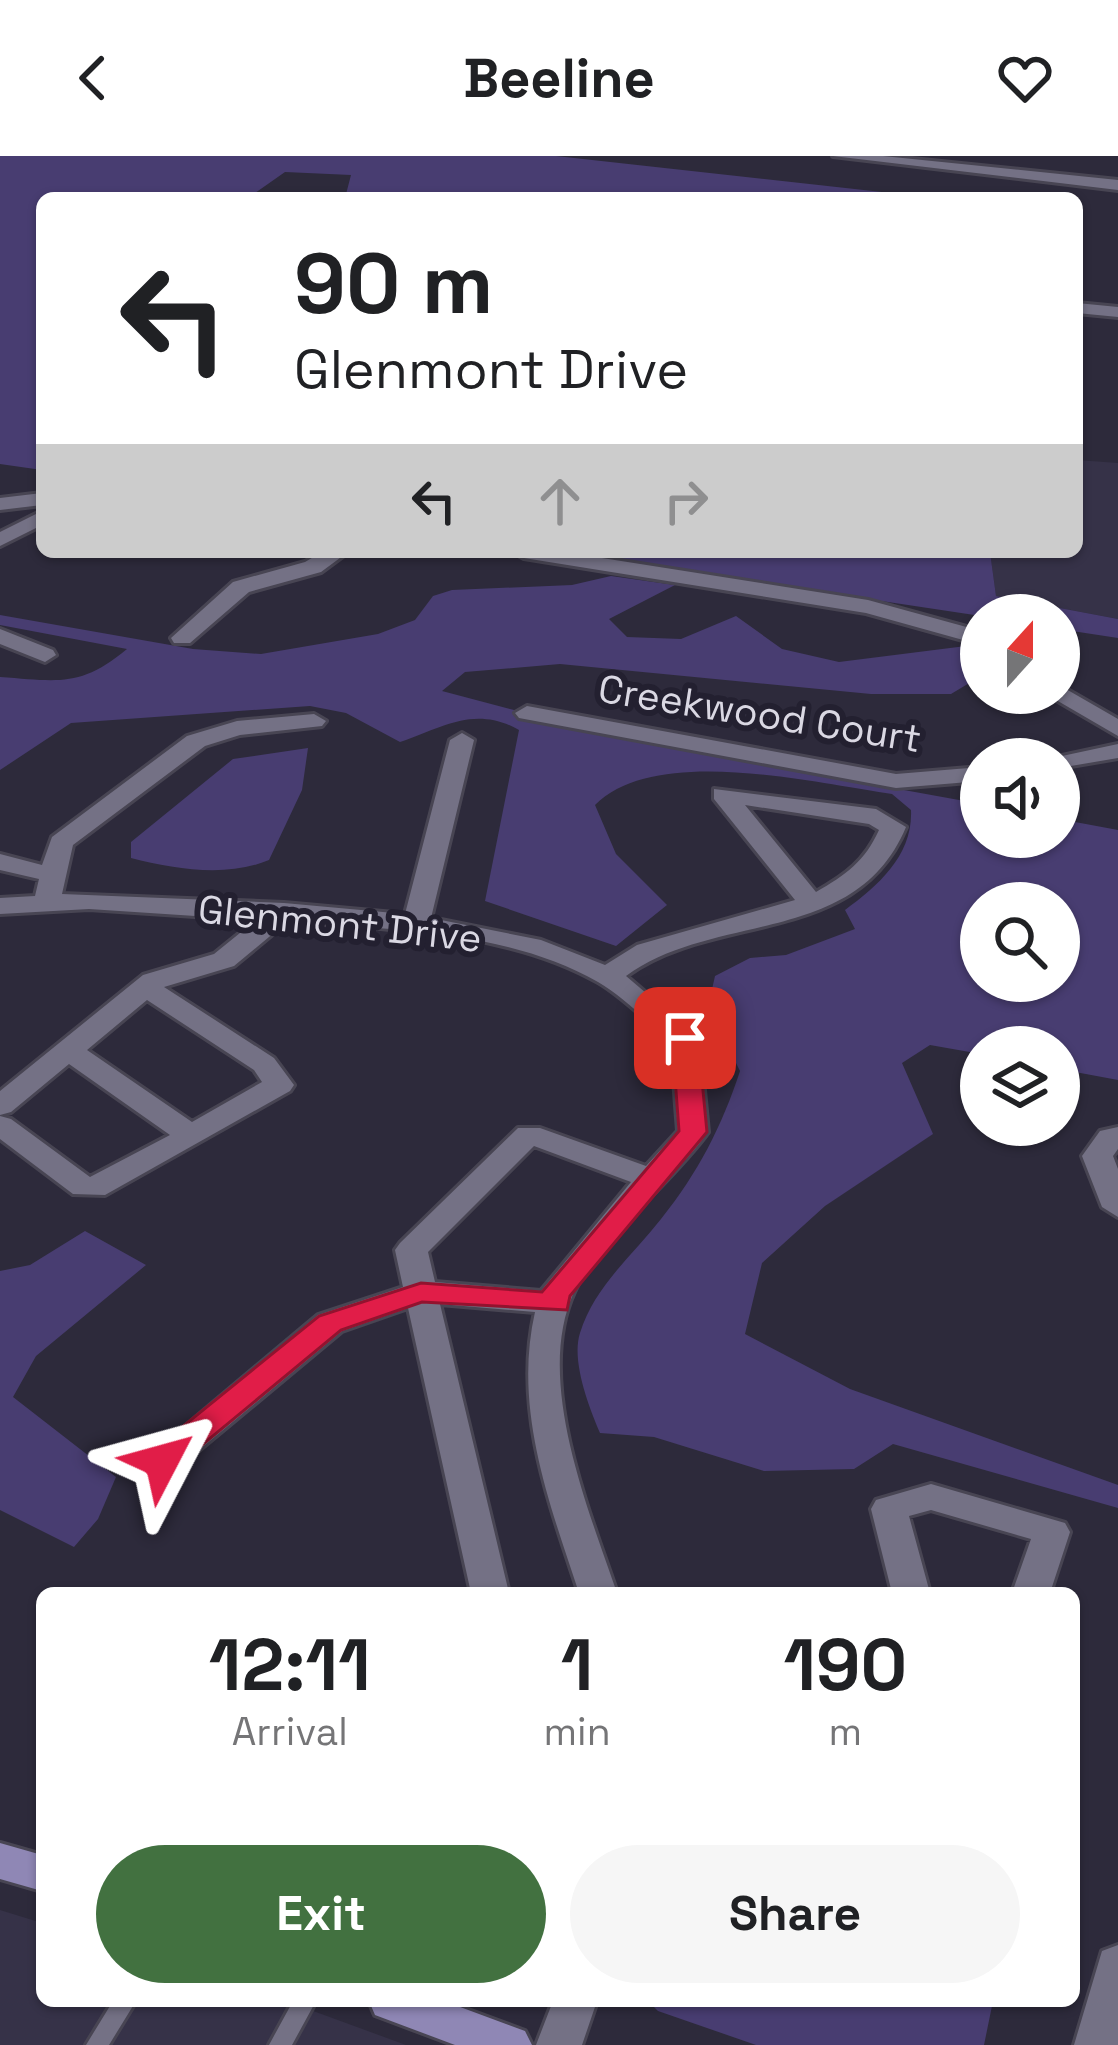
<!DOCTYPE html>
<style>
:root{--surface:#fff;--page:#f6f6f6;--text:#202124;--muted:#757577;--accent:#427140}
body{margin:0;font-family:"Space Grotesk",sans-serif;background:var(--page);color:var(--text);height:100vh;display:flex;flex-direction:column;font-size:45px;white-space:nowrap}
*{box-sizing:border-box;margin:0}
p{font-size:39px;color:var(--muted)}
.icon{flex:none;width:66px;height:66px;fill:none;stroke:currentColor;stroke-width:2;stroke-linecap:round;stroke-linejoin:round}
.map{position:relative;flex:1;overflow:hidden}
.sheet{position:absolute;left:36px;top:1431px;width:1044px;height:420px;display:flex;flex-direction:column;background:var(--surface);border-radius:18px;box-shadow:0 3px 9px #0004}
.sheet>*{flex:none}
.top-card{position:absolute;left:36px;top:36px;width:1047px;height:366px;border-radius:18px;box-shadow:0 3px 9px #0004;background:#fff;color:var(--text);overflow:hidden}
.needle{width:78px;rotate:21deg}
.controls{position:absolute;left:960px;top:438px;display:grid;gap:24px}
.controls a{display:grid;place-items:center;width:120px;height:120px;border-radius:50%;background:var(--surface);box-shadow:0 3px 9px #0004;font-size:60px}
.pin{position:absolute;display:grid;place-items:center;width:102px;height:102px;color:#fff;margin:-51px;border-radius:24px;box-shadow:0 6px 18px #0006}
.me{position:absolute;width:132px;margin:-66px;rotate:51deg;stroke-linejoin:round;filter:drop-shadow(0 0 9px #0008)}
.turn{display:flex;align-items:center;gap:42px;height:252px;padding:0 60px;font-size:54px}
.turn .icon{width:156px;height:156px;stroke-width:2.5}
.turn b{display:block;font-size:84px;line-height:102px}
.lanes{display:flex;align-items:center;height:114px;padding:0 60px;background:#0003;justify-content:center;gap:60px;direction:ltr}
.lanes .off{opacity:.35}
.eta{display:flex;justify-content:space-evenly;align-items:center;height:204px;text-align:center}
.eta b{font-size:72px;font-weight:600;line-height:84px}
.primary-button{display:flex;gap:24px;margin-top:auto;padding:24px 60px}
.primary-button a{flex:1;height:138px;border-radius:72px;background:var(--accent);color:#fff;font-size:48px;font-weight:600;line-height:138px;text-align:center}
.primary-button a+a{background:var(--page);color:var(--text)}
header{display:flex;justify-content:space-between;align-items:center;height:156px;padding:0 60px;background:var(--surface);font-size:54px;font-weight:600}
.map>svg:first-child{display:block}
.built{fill:#363248}
.green{fill:#483d71;fill-rule:evenodd}
.lines{fill:none;stroke-linecap:round;stroke-linejoin:round}
.service-casing{stroke:#484553;stroke-width:6}
.minor-casing{stroke:#484553;stroke-width:6}
.primary-casing{stroke:#484553;stroke-width:6}
.service{fill:#747185;fill-rule:evenodd}
.minor{fill:#747185;fill-rule:evenodd}
.primary{fill:#8f87b5;fill-rule:evenodd}
.route{fill:#e11d48;stroke:#92132f;stroke-width:3}
.labels{text-anchor:middle;stroke-width:12;stroke-linejoin:round;paint-order:stroke}
.street-label{font-size:39px;fill:#dad8e3;stroke:#232030}
</style>
<header><svg class="icon" aria-label="back" viewBox="0 0 24 24"><path d="M15 5l-7 7 7 7"/></svg>Beeline<svg class="icon" aria-label="heart" viewBox="0 0 24 24"><path d="M12 20l-8-8c-3-5 5-10 8-4 3-6 11-1 8 4z"/></svg></header>
<div class="map">
<svg width="1118" height="1889" viewBox="0 0 1118 1889">
<rect width="100%" height="100%" fill="#2d2a3b"/>
<path class="built" d="M1077 304 1118 307V463L996 440 990 396H1077Z
M0 1754 42 1767V1845H286L406 1889H0Z"/>
<path class="green" d="M0 0H556L936 42H345L351 19 285 16 248 42H42V314L0 308Z
M556 396H990L996 440 1118 463V482L1059 473V459L981 460Z
M611 420 675 429 609 463 627 481 681 483 736 460 782 493 839 506 966 490 981 501V520L951 538H871L560 508 465 516 442 535 514 554 535 567 981 648V681H1059V663L1118 674V924L1059 913V891H981V898L930 889 902 907 933 978 825 1050 762 1107 745 1178 850 1233 1118 1329V1352L893 1288 854 1313 764 1315 654 1281 600 1277C589 1251 571 1205 580 1177 594 1131 632 1100 661 1063 698 1017 722 970 740 915L708 851 715 820 750 802 786 799 855 773 845 754C879 729 913 699 911 654L892 638C813 627 656 588 595 649L616 698 667 749 616 790 485 745 519 574C475 549 443 571 400 586L346 557 310 550 71 567 0 614V521C58 525 80 532 127 493L0 469V459L193 493 261 498 378 478 415 464 433 440 452 434 572 429ZM981 747H1059V825H981Z
M308 592 302 634 269 704C226 722 175 713 131 702V686L233 603Z
M85 1075 146 1109 36 1200 13 1241 116 1321 98 1363 74 1391 0 1354V1115L30 1109Z
M648 1845H993L984 1889H756L658 1855Z"/>
<g class="lines">
<g class="service-casing">
<path id="service" d="M113 1845H136L109 1889H86Z
M293 1845H316L292 1889H269Z"/>
</g>
<g class="minor-casing">
<path id="minor" d="M833 0H883L1118 24V34Z
M1077 147 1118 151V161L1077 157Z
M42 337V349L0 354V342Z
M42 355V369L0 390V376Z
M322 396H348L321 416 249 436 190 487H174L171 482 233 426 305 406Z
M513 396H564L868 444 981 475V489L866 457 524 402Z
M0 473 53 494 56 499 45 506 0 488Z
M1059 529 1118 563V580L1051 541 1048 537H1059Z
M527 550 896 618 981 611V625L896 632 519 562 515 557Z
M314 558 326 565 322 570 240 579 205 590 73 689 62 738 284 747 405 758 450 584 462 577 474 584 431 762 541 784 605 809 637 789 795 744 714 643V633L876 653 906 671C856 791 715 755 626 820L699 882 708 976C674 1024 597 1085 574 1136 534 1223 588 1352 617 1437H579C549 1346 513 1253 535 1156L440 1148 509 1437H471L408 1152 342 1175 175 1314H149L144 1305 318 1159 403 1131 395 1094 400 1087 518 972H540L646 1010 678 975 671 885C647 866 624 841 598 826 507 774 388 773 287 766L234 810 164 831 274 902 294 929 290 935 105 1039 73 1038 0 983V960L11 963 90 1021 170 979 69 908 11 956 0 959V935L143 819 214 798 256 764 89 753 0 758V742L35 740 39 723 0 714V698L42 709 52 681 187 580 237 565ZM745 649 869 668 879 674C865 705 846 719 816 736ZM147 844 254 914 262 926 192 966 87 894ZM534 990 631 1026 541 1135 435 1126 428 1096Z
M1118 588V602L1059 612V603H1048Z
M1118 971V993L1113 1000 1118 1013V1061L1102 1051 1082 1000 1100 975Z
M931 1328 1065 1367 1070 1376 1050 1437H1012L1031 1383 931 1354 909 1360 930 1437H892L871 1353 876 1344Z
M1118 1789V1889H1074L1102 1795Z
M553 1845H597L582 1889H536Z"/>
</g>
<g class="primary-casing">
<path id="primary" d="M0 1687 42 1699V1735L0 1723Z
M369 1845H444L525 1875 532 1889H455L375 1859Z"/>
</g>
<use href="#service" class="service"/>
<use href="#minor" class="minor"/>
<use href="#primary" class="primary"/>
</g>
<path class="route" d="M685 874 698 882 707 976 570 1140 567 1154 422 1146 341 1174 173 1313H150L145 1305 150 1297 319 1160 421 1127 542 1136 679 975 672 882Z"/>
<g class="labels">
<g class="street-label">
<text transform="translate(760 557) rotate(9)" y="14">Creekwood Court</text>
<text transform="translate(340 767) rotate(6)" y="14">Glenmont Drive</text>
</g>
</g>
</svg>
<div class="controls">
<a><svg class="needle" viewBox="-14 -14 28 28"><path d="M0-13l5 13h-10z" fill="#e53935"/><path d="M0 13l5-13h-10z" fill="#757577"/></svg></a>
<a><svg class="icon" aria-label="sound" viewBox="0 0 24 24"><path d="M4 9h4l5-4v14l-5-4H4zM17 9q2 3 0 6"/></svg></a>
<a><svg class="icon" aria-label="search" viewBox="0 0 24 24"><circle cx="10" cy="10" r="6"/><path d="M15 15l6 6"/></svg></a>
<a><svg class="icon" aria-label="layers" viewBox="0 0 24 24"><path d="M12 4l9 5-9 5-9-5zM3 14l9 5 9-5"/></svg></a>
</div>
<div class="pin" style="left:685px;top:882px;background:#d93025"><svg class="icon" aria-label="arrive" viewBox="0 0 24 24"><path d="M6 21V4h12l-3 4 3 4H6"/></svg></div>
<svg class="me" style="left:162px;top:1305px" viewBox="-20 -20 40 40"><path d="M0-17L14 15 0 8-14 15z" fill="#e11d48" stroke="#fff" stroke-width="4"/></svg>
<div class="top-card">
<div class="turn"><svg class="icon" aria-label="left" viewBox="0 0 24 24"><path d="M17 20v-9H6M10 6l-5 5 5 5"/></svg><div><b>90 m</b>Glenmont Drive</div></div>
<div class="lanes"><svg class="icon" aria-label="left" viewBox="0 0 24 24"><path d="M17 20v-9H6M10 6l-5 5 5 5"/></svg><svg class="icon off" aria-label="ahead" viewBox="0 0 24 24"><path d="M12 20V5M6 11l6-6 6 6"/></svg><svg class="icon off" aria-label="right" viewBox="0 0 24 24"><path d="M7 20v-9h11M14 6l5 5-5 5"/></svg></div>
</div>
<section class="sheet">
<div class="eta">
<div><b>12:11</b><p>Arrival</p></div>
<div><b>1</b><p>min</p></div>
<div><b>190</b><p>m</p></div>
</div>
<div class="primary-button"><a>Exit</a><a>Share</a></div>
</section>
</div>
